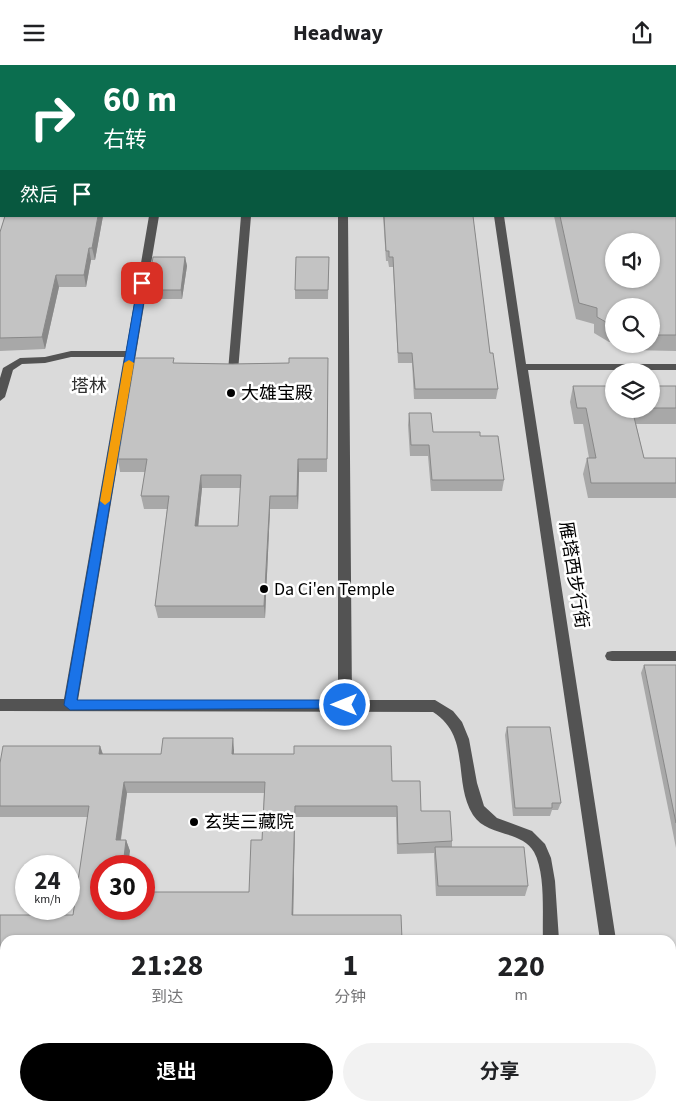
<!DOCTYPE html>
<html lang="zh">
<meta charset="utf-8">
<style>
:root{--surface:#fff;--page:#f2f2f2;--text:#202124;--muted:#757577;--accent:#000}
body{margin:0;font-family:"Source Sans 3","Noto Sans SC",sans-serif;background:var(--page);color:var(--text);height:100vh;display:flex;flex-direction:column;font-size:19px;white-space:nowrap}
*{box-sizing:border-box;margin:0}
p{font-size:16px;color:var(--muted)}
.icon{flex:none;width:28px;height:28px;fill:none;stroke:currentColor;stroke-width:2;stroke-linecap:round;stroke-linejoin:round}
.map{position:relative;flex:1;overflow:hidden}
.panel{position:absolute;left:0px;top:870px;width:676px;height:176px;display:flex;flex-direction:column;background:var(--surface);border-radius:15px 15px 0 0;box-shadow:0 1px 4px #0004}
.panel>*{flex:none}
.banner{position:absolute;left:0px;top:0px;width:676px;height:152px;box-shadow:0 1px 4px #0004;background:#0b6e4f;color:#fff;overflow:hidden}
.fabs{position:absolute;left:605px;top:168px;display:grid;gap:10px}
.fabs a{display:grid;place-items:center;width:55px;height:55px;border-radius:50%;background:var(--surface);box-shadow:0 1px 4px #0004;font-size:25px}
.speed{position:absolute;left:15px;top:790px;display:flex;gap:10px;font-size:25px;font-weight:700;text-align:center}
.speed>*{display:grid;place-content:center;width:65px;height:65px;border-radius:50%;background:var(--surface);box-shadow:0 1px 4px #0004;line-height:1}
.speed small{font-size:12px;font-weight:400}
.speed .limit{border:8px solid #d22;background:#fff;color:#111}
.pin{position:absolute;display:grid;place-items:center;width:42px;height:42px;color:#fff;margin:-21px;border-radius:10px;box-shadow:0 2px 8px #0006}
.me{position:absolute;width:55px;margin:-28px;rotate:270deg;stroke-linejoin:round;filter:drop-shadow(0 0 4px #0008)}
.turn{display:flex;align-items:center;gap:18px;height:105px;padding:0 20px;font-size:22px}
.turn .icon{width:65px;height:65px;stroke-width:2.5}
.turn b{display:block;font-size:35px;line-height:42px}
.then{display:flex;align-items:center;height:48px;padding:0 20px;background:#0003;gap:10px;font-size:19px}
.eta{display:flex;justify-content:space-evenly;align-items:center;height:85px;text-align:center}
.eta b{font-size:30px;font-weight:700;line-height:35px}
.primary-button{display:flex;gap:10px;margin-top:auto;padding:10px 20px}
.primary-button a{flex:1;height:58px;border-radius:30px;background:var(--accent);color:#fff;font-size:20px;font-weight:700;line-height:58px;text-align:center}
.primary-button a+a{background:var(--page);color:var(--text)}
header{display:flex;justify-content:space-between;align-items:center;height:65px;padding:0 20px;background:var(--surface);font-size:22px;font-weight:700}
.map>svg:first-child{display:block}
.green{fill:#dadada;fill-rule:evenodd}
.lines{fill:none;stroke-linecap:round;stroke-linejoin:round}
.major-casing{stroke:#dbdbdb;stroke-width:3}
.minor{fill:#535353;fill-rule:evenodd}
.major{fill:#000;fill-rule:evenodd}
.wall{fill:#a8a8a8;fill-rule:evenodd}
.shaded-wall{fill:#888}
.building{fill:#c3c3c3;stroke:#888;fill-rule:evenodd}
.route{fill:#1a73e8;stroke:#114b97}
.slow{fill:#f59e0b}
.poi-dot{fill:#000;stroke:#fff;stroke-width:2}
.labels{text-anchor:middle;stroke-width:5;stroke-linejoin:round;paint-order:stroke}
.park-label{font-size:18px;fill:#313131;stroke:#fff}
.poi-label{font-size:18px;fill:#000;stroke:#fff;text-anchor:start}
.street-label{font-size:18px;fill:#000;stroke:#fff}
</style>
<header><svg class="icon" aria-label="menu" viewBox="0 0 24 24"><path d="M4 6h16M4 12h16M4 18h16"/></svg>Headway<svg class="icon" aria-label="share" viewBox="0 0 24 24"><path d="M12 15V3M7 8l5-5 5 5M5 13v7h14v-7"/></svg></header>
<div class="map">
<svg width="676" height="1046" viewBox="0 0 676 1046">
<rect width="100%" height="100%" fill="#fff"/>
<path class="green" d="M42 0H676V1046H0V73L1 151H675V1ZM614 176H651V214H614ZM614 241H651V279H614ZM614 306H651V344H614ZM26 801H69V844H26ZM101 801H144V844H101ZM5 875H671V1041H5Z"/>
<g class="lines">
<g class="major-casing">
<path id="major" d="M1 54V60L0 61V55Z"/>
</g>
<path class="minor" d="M185 0H193V1H185Z
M324 0H332V1H324Z
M478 0H486V1H478Z
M0 86H1V92H0Z
M149 151H159L78 635H338V151H348L352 635H435L453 646 462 657 469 674 477 718 484 741 497 753 532 766 545 779 551 793 555 816 559 875H543C542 850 546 809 534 787 522 765 487 772 473 750 452 716 472 672 433 647L0 646V634H64L124 292H71L45 298 22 299 13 305 5 332 0 336V313L3 303 20 293 45 292 71 286H126Z
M241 151H251L238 306 233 310 228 306Z
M494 151H504L526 299H676V305H528L616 875H600Z
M612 586H676V596H612L607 595 605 591 607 587Z
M0 983H5V999H0Z
M628 1041H645L646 1046H628Z"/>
<use href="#major" class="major"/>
</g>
<path class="wall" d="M529 0H676V286L629 285 626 279H651V241H614V276L609 277 594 268V259L576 254 554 151H675V1H528Z
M5 151H103L95 195H91L86 222H59L45 284 0 286V167Z
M383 151H473L490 288 498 324 496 334H414L412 298H398L393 202H389L388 196H386Z
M185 192 187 201 182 234H149L148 225Z
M329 192 328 234H295V225Z
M328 293 327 407H299L298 444H270L265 553H158L155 541 167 444H144L141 431 145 407H120L118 394 174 298 232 299 289 298ZM202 423H241L238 461H198Z
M573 321 614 344H651V321H676V359H636L644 393H676V433H588L583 409 587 393H589L583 359H574L570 337Z
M409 348 433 367 480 371 504 415 502 426H431L428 391H410L408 360Z
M644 600H676V783L641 608Z
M507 662 561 738 558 745H552L550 751H513L505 670Z
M100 681 103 689H161L234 685V689L392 716 421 746 452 776V782L528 821 525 831H436L434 792V788L397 789 396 752H295L293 850 5 875V959H0V850H73L88 752H0V698ZM127 728H264L262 775 249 827 101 844 130 786 126 775H121Z"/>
<path class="shaded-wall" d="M98 151H103L95 195 92 183Z
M89 183 91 195 86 222 84 210Z
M185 192 187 201 182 234 181 225Z
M56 210 59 222 45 284 42 272Z
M298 394 299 407 298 444 297 431Z
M201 410 202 423 197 474 195 461Z
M270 431V444L265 553 264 541Z
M233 673 234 685 233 700 232 689Z
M100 681 104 693 99 689Z
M124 717 127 728 119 786 116 775Z
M295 741V752L293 860 292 850Z
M126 775 130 786 128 801H123Z"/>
<path class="building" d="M529 0H676V270H651V241H614V261H613L597 252V243L579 238 560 151H675V1H529ZM614 176H651V214H614Z
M5 151H98L92 183H89L84 210H56L42 272 0 273V167Z
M384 151H473L490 288H493L498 324H415L412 288H398L393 192H389V186H386Z
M153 192H185L181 225H148Z
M296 192H329L328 225H295Z
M135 293H174L173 298 232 299 289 298V293H328L327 394H298L297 431H270L264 541H155L169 431H141L147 394H118ZM201 410H241L238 461H195Z
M573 321H614V344H632L644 393H676V418H591L587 393H596L586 343H577Z
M651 321H676V343H651Z
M409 348H431L433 367H480V371H498L504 415H432L429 380H411Z
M644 600H676V758Z
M507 662H550L561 738H552V743H515Z
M163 673H233L232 689H294V681H391L392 716H420L421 746H450L452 776 398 779 397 741H295L292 850H401L402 875H5V951H0V850H73L89 741H0V698L3 681H100L99 689H161ZM124 717H265L262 775H251L249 827H144V844H101V801H123L126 775H116Z
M435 782H524L528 821H438Z"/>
<path class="route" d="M142 215 147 218 77 635H345L349 636 351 640 349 643 70 645 64 640 138 218Z"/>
<path class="slow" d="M129 295 134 298 110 436 105 440 100 436 124 298Z"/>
<g class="poi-dot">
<circle cx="231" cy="328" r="5"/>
<circle cx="264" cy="524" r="5"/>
<circle cx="194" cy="757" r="5"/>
</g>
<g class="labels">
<g class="park-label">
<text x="89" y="327">塔林</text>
</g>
<g class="poi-label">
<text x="241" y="334">大雄宝殿</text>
<text x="274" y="530">Da Ci'en Temple</text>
<text x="204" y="763">玄奘三藏院</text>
</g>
<g class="street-label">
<text transform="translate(574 510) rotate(81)" y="6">雁塔西步行街</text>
</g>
</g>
</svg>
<div class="fabs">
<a><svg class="icon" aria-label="sound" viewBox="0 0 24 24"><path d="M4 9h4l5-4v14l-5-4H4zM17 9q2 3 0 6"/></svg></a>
<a><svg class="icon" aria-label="search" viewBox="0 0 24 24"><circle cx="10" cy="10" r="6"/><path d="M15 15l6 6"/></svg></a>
<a><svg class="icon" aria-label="layers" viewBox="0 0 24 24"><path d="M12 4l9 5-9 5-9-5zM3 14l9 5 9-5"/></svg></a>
</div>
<div class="speed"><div>24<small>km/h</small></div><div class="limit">30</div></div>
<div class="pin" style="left:142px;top:218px;background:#d93025"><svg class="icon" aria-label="arrive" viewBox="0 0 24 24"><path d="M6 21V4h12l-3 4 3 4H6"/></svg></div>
<svg class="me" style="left:345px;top:640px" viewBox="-20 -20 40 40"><circle r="17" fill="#1a73e8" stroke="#fff" stroke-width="3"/><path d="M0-11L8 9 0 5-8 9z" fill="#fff"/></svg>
<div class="banner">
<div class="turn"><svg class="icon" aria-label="right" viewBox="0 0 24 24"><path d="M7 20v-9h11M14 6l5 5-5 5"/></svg><div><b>60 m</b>右转</div></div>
<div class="then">然后<svg class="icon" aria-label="arrive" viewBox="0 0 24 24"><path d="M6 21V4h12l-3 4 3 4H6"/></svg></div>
</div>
<section class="panel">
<div class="eta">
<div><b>21:28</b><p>到达</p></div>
<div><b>1</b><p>分钟</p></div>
<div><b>220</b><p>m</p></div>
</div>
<div class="primary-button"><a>退出</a><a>分享</a></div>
</section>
</div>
